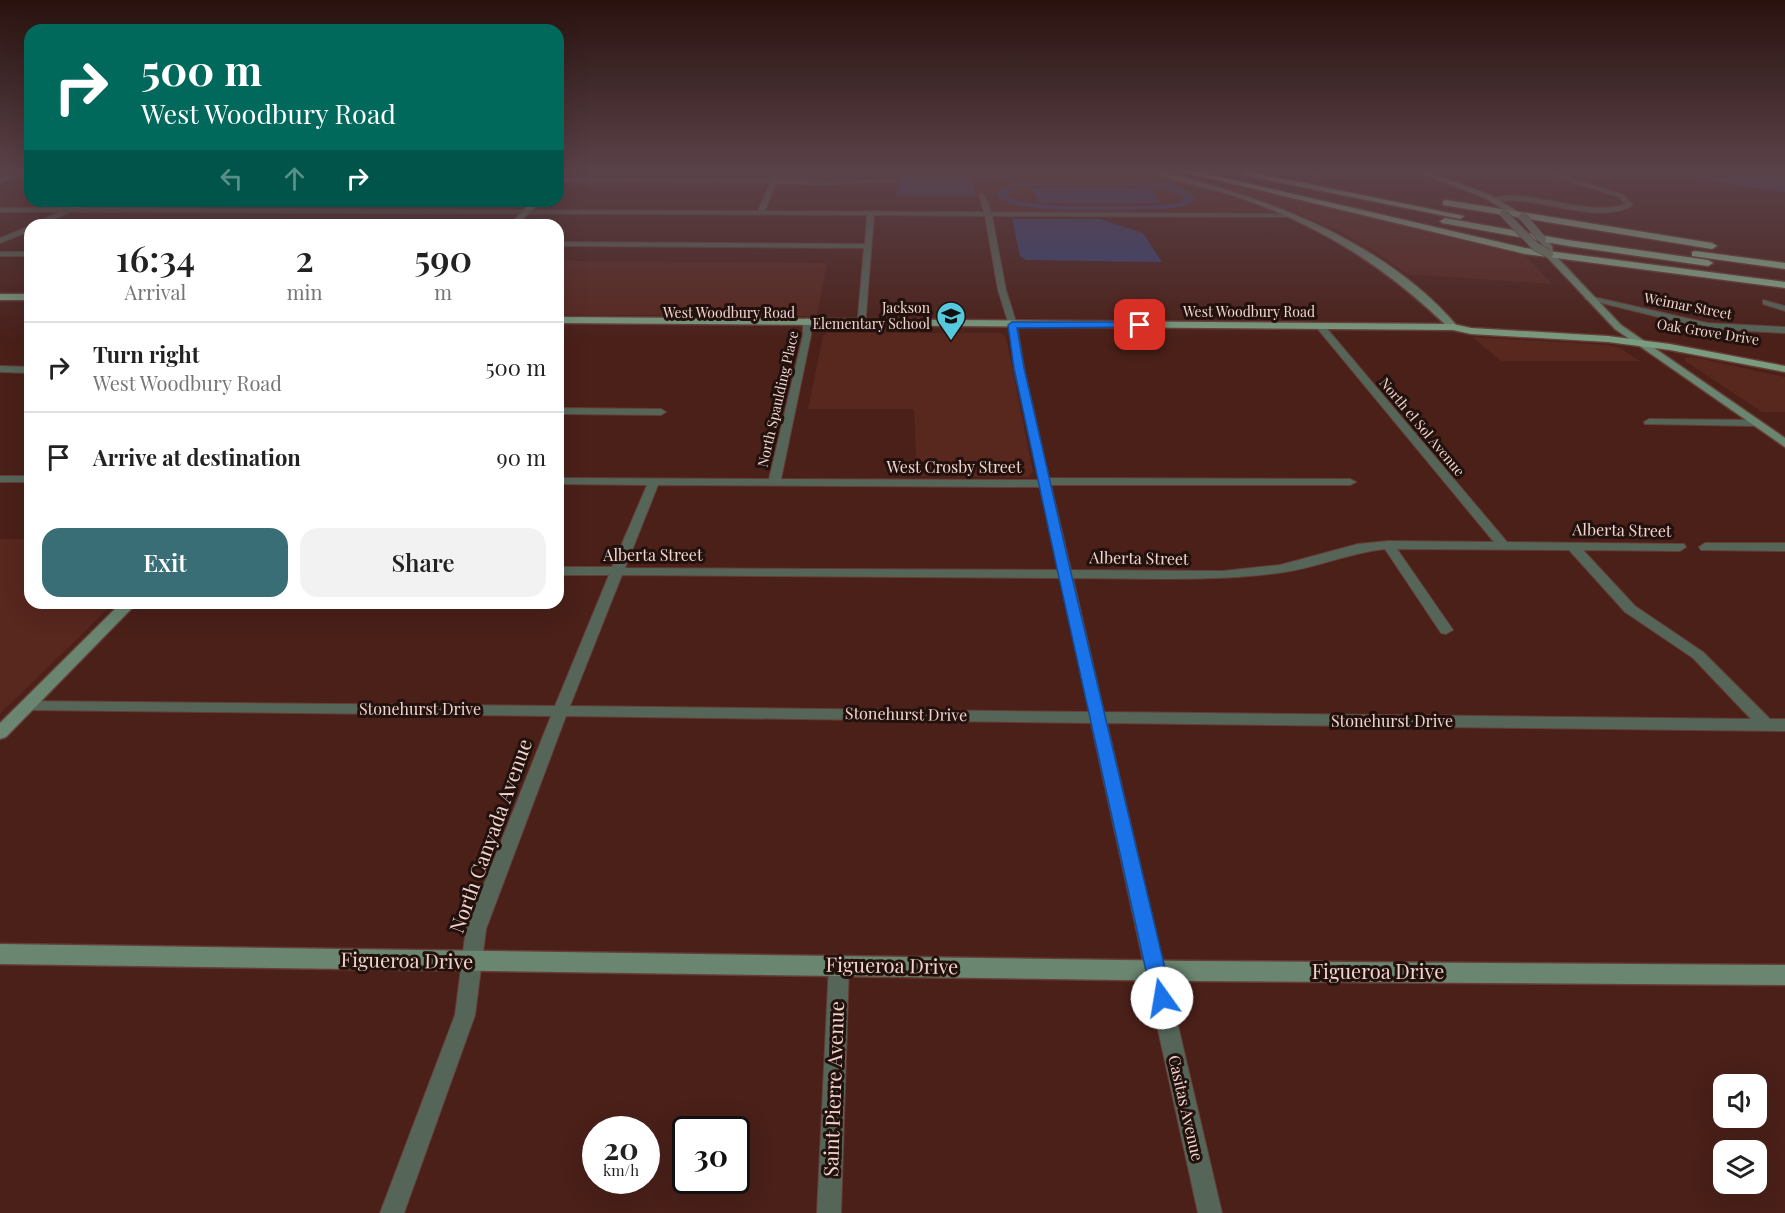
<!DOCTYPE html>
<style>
:root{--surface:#fff;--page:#f2f2f2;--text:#222;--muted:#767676;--line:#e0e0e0;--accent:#396e77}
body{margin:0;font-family:"Playfair Display",serif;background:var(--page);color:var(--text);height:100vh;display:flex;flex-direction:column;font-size:22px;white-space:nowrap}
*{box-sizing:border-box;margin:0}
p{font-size:20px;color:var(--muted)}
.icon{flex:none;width:33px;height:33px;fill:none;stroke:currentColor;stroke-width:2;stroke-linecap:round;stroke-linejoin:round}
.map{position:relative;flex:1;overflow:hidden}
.side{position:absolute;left:24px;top:219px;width:540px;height:390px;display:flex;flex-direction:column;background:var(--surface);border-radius:18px;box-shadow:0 6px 24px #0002}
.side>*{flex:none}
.guide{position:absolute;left:24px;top:24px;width:540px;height:183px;border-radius:18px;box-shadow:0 6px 24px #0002;background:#00695c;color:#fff;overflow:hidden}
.controls{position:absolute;left:1713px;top:1074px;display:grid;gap:12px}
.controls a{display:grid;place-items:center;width:54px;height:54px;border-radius:12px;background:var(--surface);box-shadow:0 6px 24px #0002;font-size:30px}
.speed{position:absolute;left:582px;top:1116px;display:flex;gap:12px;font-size:30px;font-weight:700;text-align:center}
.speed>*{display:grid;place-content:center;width:78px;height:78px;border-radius:50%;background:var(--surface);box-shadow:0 6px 24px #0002;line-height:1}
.speed small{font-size:15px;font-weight:400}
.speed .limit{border:3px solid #111;border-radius:9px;background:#fff;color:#111}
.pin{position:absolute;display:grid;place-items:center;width:51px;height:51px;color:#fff;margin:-26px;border-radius:12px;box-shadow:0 3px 9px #0006}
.me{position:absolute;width:66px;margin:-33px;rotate:347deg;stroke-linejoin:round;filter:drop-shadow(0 0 4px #0008)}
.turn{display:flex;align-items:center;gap:21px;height:126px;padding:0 18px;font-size:27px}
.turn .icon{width:78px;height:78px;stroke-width:2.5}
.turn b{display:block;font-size:42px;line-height:51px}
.lanes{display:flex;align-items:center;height:57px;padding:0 18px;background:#0003;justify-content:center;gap:30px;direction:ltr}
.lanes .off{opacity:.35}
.eta{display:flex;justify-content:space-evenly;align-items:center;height:102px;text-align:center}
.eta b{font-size:36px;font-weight:600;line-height:42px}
.cta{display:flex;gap:12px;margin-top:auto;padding:12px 18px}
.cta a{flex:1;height:69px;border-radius:18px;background:var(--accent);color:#fff;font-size:24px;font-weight:600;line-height:69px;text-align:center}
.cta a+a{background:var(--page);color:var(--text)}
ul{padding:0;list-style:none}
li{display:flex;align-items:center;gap:18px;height:90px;padding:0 18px;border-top:2px solid var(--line)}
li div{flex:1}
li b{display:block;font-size:22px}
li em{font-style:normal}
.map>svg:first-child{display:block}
.built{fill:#58271e}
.green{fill:#37447a;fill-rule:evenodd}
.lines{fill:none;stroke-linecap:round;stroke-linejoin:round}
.street-casing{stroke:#653d36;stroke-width:2}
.secondary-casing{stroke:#653d36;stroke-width:3}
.primary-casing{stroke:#653d36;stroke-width:3}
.highway-casing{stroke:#653d36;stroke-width:3}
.street{fill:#556659;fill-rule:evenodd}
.secondary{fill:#6a8570;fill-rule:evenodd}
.primary{fill:#7a9c81;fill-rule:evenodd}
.highway{fill:#88b291;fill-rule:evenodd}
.secondary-bridge-casing{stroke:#653d36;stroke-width:9;stroke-linecap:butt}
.secondary-bridge{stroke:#6a8570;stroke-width:8}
.route{fill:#1a73e8;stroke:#114b97;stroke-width:1.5}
.labels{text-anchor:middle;stroke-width:6;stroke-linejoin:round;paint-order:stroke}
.far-street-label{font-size:14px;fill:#f1d5cf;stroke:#23110d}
.far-poi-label{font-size:14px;fill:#f1d5cf;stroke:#23110d;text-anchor:end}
.street-label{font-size:16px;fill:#f1d5cf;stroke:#23110d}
.near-street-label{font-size:20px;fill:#f1d5cf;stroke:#23110d}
</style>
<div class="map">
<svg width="1785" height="1213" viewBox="0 0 1785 1213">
<rect width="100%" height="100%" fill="#4a2019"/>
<path class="built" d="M782 172H1142L1197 186 1273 212H991L987 196H896V179L840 181 780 178Z
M1216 181 1523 253 1552 284 1407 274 1376 252 1333 228 1286 208 1210 183Z
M558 259 574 261 827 263 817 316 592 315 558 314Z
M827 333H1000L1006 337 1033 472 1028 477 917 476 914 409H808L823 336Z
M1472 337 1609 345 1620 348 1640 361H1501Z
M1693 357 1785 377V412H1762L1685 361V358Z
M0 539H30V603H114L0 714Z"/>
<path class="green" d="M1670 172H1785V192L1732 185Z
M898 174H971L976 195H897Z
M1009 183H1169L1192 194 1195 200 1183 206 1165 209C1131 209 1022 216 998 197V191L1009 186ZM1033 186C1056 185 1176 180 1184 199L1178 203 1161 205C1135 206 1022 211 1007 195L1012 189Z
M1033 188H1150L1160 203H1039Z
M1012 219H1100L1143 233 1162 262 1026 260 1020 256Z"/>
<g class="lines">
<g class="street-casing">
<path id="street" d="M16 172H25L0 183V179Z
M776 172 779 174 777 179 825 181 893 179 896 181 825 185 776 183 765 211 984 212 979 195 982 193 985 195 991 212 1295 214 1293 217 992 216 1006 290 1017 325 1024 368 1049 478 1350 479 1356 482 1350 485H1051L1071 570 1223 571 1280 565 1358 544 1388 541 1494 542 1317 328 1316 326 1320 323 1323 324 1507 542 1684 544 1686 547 1680 551 1583 550 1635 606 1703 652 1770 719H1785V731L1107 723 1222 1213H1198L1091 723 566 716 486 929 475 1015 404 1213H380L455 1015 466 929 551 716 27 710 22 709 19 705 22 701 555 706 609 575H558V567H612L647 485 558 484V478L769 479 803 335V321L807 318 811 321V335L781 479 1039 480 1014 368 1009 325 998 290 985 216 874 215 865 327 861 330 857 327 864 248 558 246V242L865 244 867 215 70 212 42 225H33L59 212H0V208H68L85 201H93L79 208 758 211 770 183 558 182V178L771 179ZM658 485 1040 487 1058 570 625 568ZM1385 549 1441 633 1446 634 1453 630 1397 549 1569 550 1625 612 1693 658 1751 719 1104 712 1073 578C1141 578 1210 582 1278 573 1314 569 1347 553 1385 549ZM622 575 1060 578 1089 712 570 706Z
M1306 172H1314L1323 177 1318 178Z
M1542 172H1552L1623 195 1633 205C1606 223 1552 204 1521 201 1511 200 1502 201 1492 202L1489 200C1520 184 1587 219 1626 204L1619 197Z
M30 226V231L0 243V238Z
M0 252H30V256H0Z
M1585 295 1708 323 1785 327V333L1708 329 1585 299Z
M1763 300 1785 306V311L1763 304Z
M0 366 30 367V373L0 372Z
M558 408 661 409 666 412 661 415 558 414Z
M1649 419 1756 420 1761 423 1756 426 1645 424 1644 422Z
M0 476H30V482H0Z
M1705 543H1785V551L1701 550 1699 547Z
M839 955 846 958 849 964 841 1213H817L829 964 832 958Z"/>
</g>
<g class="secondary-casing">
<path id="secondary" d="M562 172H569L558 182V176Z
M1151 172H1163C1268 198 1386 242 1458 327L1450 329C1386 267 1319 224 1234 196 1210 188 1171 182 1151 172Z
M1418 172H1428L1490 195 1527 217 1520 219 1485 198Z
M533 201H541L517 225H509Z
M1539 237H1545L1552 246 1553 253 1621 325 1785 438V447L1615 329 1546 256Z
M121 603H137L6 737 0 739V723Z
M0 944 1189 961 1785 965V985L1189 981 0 964Z"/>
</g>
<g class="primary-casing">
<path id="primary" d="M0 294H30V300H0Z
M558 317 1453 324 1471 328 1608 336 1670 344 1785 366V372L1670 350 1608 342 1471 334 1453 330 558 323Z"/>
</g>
<g class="highway-casing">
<path id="highway" d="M1184 172H1199L1525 248 1785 282V288L1525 254Z
M1240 172H1251L1464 216 1460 219 1243 175Z
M1446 200 1712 243 1717 246 1712 249 1443 205V201Z
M1445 218 1568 240 1708 260 1713 263 1708 266 1568 246 1442 223 1440 221Z
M1695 251 1785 263V269L1692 256V252Z"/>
</g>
<use href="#street" class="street"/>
<use href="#secondary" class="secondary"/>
<use href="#primary" class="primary"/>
<use href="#highway" class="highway"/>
<g class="secondary-bridge-casing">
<path id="secondary-bridge" d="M1504 214 1535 246 1549 254
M1523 217 1542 239"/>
</g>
<use href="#secondary-bridge" class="secondary-bridge"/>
</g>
<linearGradient id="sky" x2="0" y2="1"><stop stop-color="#29120e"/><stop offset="0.5" stop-color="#5a4249"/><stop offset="1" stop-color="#5a4249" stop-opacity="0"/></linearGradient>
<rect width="1785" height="342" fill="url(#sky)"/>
<path class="route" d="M1140 322 1143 323V327L1017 328 1024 368 1071 573 1172 998 1169 1005 1162 1007 1155 1005 1152 998 1058 573 1014 368 1008 325 1012 322Z"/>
<defs>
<g id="school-pin" transform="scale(1.5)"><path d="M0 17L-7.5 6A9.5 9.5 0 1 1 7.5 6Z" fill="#55cadf" stroke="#23110d"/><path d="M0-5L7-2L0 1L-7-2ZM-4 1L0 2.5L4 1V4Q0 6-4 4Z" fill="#111"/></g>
</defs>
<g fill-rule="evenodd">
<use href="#school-pin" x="951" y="316"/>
</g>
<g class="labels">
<g class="far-street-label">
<text transform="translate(1688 306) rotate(11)" y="5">Weimar Street</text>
<text x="1249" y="317">West Woodbury Road</text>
<text x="729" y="318">West Woodbury Road</text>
<text transform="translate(1708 332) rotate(9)" y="5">Oak Grove Drive</text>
<text transform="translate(778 399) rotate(-77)" y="5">North Spaulding Place</text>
<text transform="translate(1422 427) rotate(50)" y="5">North el Sol Avenue</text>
</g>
<g class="far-poi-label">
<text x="930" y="313">Jackson<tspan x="930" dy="16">Elementary School</tspan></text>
</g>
<g class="street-label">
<text x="954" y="473">West Crosby Street</text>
<text transform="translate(1622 530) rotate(1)" y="6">Alberta Street</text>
<text x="653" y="561">Alberta Street</text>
<text transform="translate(1139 558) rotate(1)" y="6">Alberta Street</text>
<text x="420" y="715">Stonehurst Drive</text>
<text transform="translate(906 714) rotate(1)" y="6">Stonehurst Drive</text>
<text x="1392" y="727">Stonehurst Drive</text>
<text transform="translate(1186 1108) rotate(77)" y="6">Casitas Avenue</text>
</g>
<g class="near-street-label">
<text transform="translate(491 836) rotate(-70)" y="7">North Canyada Avenue</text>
<text transform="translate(407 961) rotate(1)" y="7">Figueroa Drive</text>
<text transform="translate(892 966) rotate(1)" y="7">Figueroa Drive</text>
<text x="1378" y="979">Figueroa Drive</text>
<text transform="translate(834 1089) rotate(-88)" y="7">Saint Pierre Avenue</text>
</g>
</g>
</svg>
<div class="controls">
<a><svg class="icon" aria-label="sound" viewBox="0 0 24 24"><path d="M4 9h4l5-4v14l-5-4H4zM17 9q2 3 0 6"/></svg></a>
<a><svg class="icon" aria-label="layers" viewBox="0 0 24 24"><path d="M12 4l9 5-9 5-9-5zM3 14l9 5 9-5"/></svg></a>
</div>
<div class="speed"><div>20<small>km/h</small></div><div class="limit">30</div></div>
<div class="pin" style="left:1140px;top:325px;background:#d93025"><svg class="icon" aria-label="arrive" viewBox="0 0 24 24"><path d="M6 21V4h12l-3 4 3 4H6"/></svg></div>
<svg class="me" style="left:1162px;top:998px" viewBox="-20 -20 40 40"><circle r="19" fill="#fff"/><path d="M0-13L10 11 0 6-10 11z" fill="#1a73e8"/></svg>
<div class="guide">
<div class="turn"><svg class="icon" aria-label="right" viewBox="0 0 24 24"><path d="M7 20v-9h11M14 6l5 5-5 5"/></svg><div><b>500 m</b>West Woodbury Road</div></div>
<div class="lanes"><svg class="icon off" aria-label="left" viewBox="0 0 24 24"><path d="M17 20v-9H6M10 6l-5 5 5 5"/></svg><svg class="icon off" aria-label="ahead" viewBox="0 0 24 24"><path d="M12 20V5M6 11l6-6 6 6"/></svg><svg class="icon" aria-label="right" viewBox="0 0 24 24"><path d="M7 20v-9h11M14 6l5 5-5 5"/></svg></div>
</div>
<section class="side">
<div class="eta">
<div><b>16:34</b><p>Arrival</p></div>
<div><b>2</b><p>min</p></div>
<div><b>590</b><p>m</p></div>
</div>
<ul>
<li><svg class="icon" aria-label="right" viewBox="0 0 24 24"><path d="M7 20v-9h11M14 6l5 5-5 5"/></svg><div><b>Turn right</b><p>West Woodbury Road</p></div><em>500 m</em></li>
<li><svg class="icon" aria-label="arrive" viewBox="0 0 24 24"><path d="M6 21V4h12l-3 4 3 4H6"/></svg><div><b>Arrive at destination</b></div><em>90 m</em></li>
</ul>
<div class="cta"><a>Exit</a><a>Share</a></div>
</section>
</div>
